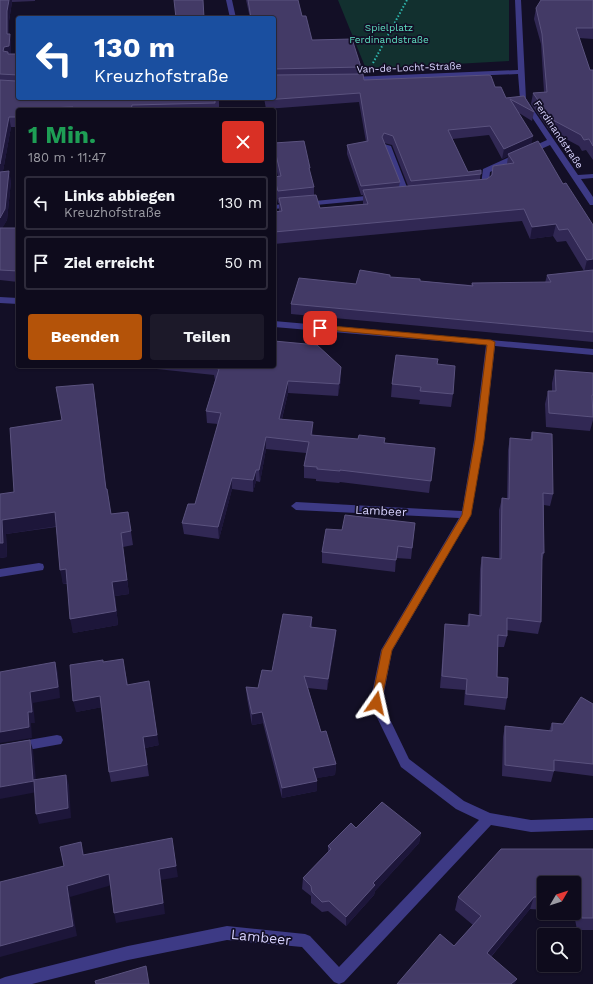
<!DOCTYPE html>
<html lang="de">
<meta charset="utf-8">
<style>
:root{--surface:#0e0b1c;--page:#1c1929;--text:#f1f3f6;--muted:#9b9ba3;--line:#2e2b3b;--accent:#b45309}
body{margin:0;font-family:"Work Sans",sans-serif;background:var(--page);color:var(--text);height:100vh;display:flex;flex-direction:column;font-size:15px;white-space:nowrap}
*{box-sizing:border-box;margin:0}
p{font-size:13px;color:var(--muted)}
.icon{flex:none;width:22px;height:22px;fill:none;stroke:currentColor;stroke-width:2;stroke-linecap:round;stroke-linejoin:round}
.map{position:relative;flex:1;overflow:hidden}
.drawer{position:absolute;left:16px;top:108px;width:260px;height:260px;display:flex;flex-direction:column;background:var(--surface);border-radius:4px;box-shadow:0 1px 3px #0004,0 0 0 1px var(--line)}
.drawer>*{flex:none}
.guide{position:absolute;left:16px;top:16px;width:260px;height:84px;border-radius:4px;box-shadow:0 1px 3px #0004,0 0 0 1px var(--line);background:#1a4fa0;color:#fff;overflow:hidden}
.needle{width:26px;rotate:51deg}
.controls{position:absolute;left:537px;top:876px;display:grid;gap:8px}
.controls a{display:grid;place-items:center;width:44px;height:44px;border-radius:4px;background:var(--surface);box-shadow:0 1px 3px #0004,0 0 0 1px var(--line);font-size:20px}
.pin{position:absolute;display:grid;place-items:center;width:34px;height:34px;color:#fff;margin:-17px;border-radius:8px;box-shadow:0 2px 6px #0006}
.me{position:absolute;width:44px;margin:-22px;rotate:11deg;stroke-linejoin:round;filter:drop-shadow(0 0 3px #0008)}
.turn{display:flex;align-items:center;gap:14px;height:84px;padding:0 12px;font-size:18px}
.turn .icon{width:52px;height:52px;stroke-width:2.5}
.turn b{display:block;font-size:28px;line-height:34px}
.round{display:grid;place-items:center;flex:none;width:42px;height:42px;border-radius:4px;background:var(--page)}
.overview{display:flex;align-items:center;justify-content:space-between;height:68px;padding:0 12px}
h1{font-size:24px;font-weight:700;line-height:30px;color:#1e9e55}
.primary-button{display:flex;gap:8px;margin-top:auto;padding:8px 12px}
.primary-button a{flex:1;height:46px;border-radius:4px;background:var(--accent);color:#fff;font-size:16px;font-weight:700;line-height:46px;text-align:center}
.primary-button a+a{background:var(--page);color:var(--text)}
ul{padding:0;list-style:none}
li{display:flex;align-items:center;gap:12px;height:54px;margin:0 8px 6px;padding:0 4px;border:2px solid var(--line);border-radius:4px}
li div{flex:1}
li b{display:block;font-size:15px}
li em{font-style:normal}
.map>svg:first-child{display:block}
.green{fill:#12302f}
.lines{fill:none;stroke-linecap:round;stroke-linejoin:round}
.path{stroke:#2fb8b0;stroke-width:2;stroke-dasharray:1.5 2;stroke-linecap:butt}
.minor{fill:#3d3a85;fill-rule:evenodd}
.wall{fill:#312854;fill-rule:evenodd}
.shaded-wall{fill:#1d163a}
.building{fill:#433a66;stroke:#5a527e}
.route{fill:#b45309;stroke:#753606}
.labels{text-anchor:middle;stroke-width:3.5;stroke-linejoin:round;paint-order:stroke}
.far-park-label{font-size:10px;fill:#5fe0c0;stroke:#130f26}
.far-street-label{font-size:10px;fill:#d9d4ff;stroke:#130f26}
.street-label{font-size:12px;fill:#d9d4ff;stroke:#130f26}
.near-street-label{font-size:14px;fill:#d9d4ff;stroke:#130f26}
</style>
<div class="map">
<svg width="593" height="984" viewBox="0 0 593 984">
<rect width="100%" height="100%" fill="#130f26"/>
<path class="green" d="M338 0H509V61L366 69Z"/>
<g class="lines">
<path class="path" d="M373 63 407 0"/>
<path class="minor" d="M226 0H232L236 18H230Z
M515 0H521L526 99 578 175 593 174V178L581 179 593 197V205H590L550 145 490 172 488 189 479 190 475 188 481 185 483 169 547 140 520 99 518 74 352 81 349 79 352 77 518 70Z
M384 144 391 146 410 195 409 197H406L402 195 383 146Z
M376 195H379V199L274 209V205Z
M0 297 18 298V304L0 303Z
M274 321 593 349V355L495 346 484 440 471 515 392 651 382 703 409 759 464 801 490 813 531 820 593 818V830L531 832 491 825 344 982 339 984 334 982 302 947 227 940 128 960 32 984H0V979L5 977 128 946 227 926 305 934 310 936 339 967 479 820 456 809 401 767 370 703 381 650 459 518 296 510 291 506 296 502 462 511 474 440 486 345 274 327Z
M39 563 43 564 44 567 43 570 0 577V569Z
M57 735 61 736 63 740 61 744 0 755V745Z"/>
</g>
<path class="wall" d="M0 0H35V1L12 2 9 21V34L11 44V54H18V98H219V107H215V110H18V127H11L3 171 11 181 7 220 2 228H18V282L0 280Z
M246 0H298L302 16 312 40 361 67 360 74 364 80 495 87 506 98 524 96 534 112 532 121 519 113 531 144 563 184 593 225V342L291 314V304L356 284 390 277 420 281 471 285 472 283H545L547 275 584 271 566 241 557 242 553 236 530 239 522 221 274 244V212L279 211V203H278L275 189 274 177H278L274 157V143L310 173 314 187V195L320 208 363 204V195H361L347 154V145L366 142 359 102 266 109 264 98H274V18H250ZM489 135 502 159 508 156 507 164 493 166 491 176 487 179H480L481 170 468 172 452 139ZM384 143 392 145 408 186 399 187 400 182Z
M593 0V39L579 38 590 70H593V160L586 150 582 151 579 146 549 130 531 104 533 93 544 92 541 44 534 19 536 8Z
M437 364 453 394 451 407 419 404 420 400 391 397 392 384Z
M128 366H274L341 367V379L338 396 288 393 282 419 313 435 435 448 429 493 340 482 339 483 316 481V479L304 478V466L306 453 266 449 260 482 256 481 253 492 232 489 219 539 184 534 182 523 195 504 218 424 207 423 206 411 215 380 214 375Z
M555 370 593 373V420L590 431 546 427 545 404 548 391H552V383Z
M93 384 95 398 106 489 111 514 128 512 133 545 123 547 129 594 115 596 118 625 73 633 67 584H63L56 527 6 534 7 557 0 558 14 492 62 420Z
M532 432 553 494 550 506 544 505V553L541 564V622L538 634 507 630V636L504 647H498L497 677 507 698 505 710 464 705 465 690 440 688 444 636 445 624 467 626 469 614 479 615 480 569 482 557 499 559V510L502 498H507L508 450 510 438 530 440Z
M415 523 411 559 396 558 395 572 322 563V552L342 530Z
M312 617V627L336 630 335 642 327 690 308 688 321 732 336 764 335 775 316 778 317 791 282 798 263 723 252 725 247 698 246 687 258 688 272 671Z
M103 662 125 670 128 685 159 745 145 748 149 776 111 782 109 772 102 707 76 712Z
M593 704V776L554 771 551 782 502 776 503 737 505 726 549 731 552 723 563 724Z
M356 828 421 833 419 843 375 891 374 895 346 926 328 911 322 912 311 903V896L302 889 303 878 328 852V846Z
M593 849V930H577L574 914H559V913H574V883H544V910L530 909 491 957 454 946 473 925 455 910 458 897Z"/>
<path class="shaded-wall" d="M9 0H12V2L9 21V41L10 34 11 44V56L3 51 4 47 7 34V11Z
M9 117 11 127 1 182 0 179V164Z
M533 136 531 146 508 154V156L502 159 504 149Z
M9 171 11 181 7 220 0 232V218Z
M556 224 553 236 530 239 532 227Z
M593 259V271L584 272 587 260Z
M341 367V379L338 396 339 384Z
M288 381V393L279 430V419Z
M93 384 95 398 108 503 106 489Z
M313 422V434L311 446V435Z
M266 437V449L260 482 259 470Z
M256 470V481L253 492V480Z
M232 478V489L219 539 218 527Z
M55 512 58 526 6 534 7 557 0 558V543L2 520Z
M121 533 129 594 115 596 118 625 73 633 70 619 112 582Z
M66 569 69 583 63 584 60 570Z
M336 630 335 642 327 690 328 679Z
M55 662 58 673 60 698 33 703 35 723H31L32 738 0 743V732L28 712 30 692Z
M149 681 159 745 145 748 149 776 143 737Z
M100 696 103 707 76 712 73 701Z
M262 712 263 723 252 725V714Z
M30 740 33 750 37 791 33 780Z
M336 764 335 775 313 779V768Z
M66 775 69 785 71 818 39 824 36 814Z
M34 781 37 792 0 799V787Z
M317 781V791L282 798V788Z
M421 833 419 843 375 891 374 895 346 926V917L373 883Z
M172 838 178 877 161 880 165 914 116 923 114 913 159 869Z
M81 842 84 853 86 866 83 855Z
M109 874 112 885 70 897 77 936 0 957V946L67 886Z
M534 897 530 909 483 966 487 953Z
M517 979 515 984H511Z"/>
<path class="building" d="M0 0H9L7 11V34H10L9 46 4 47 3 51 8 52V54H18V98H215V103L132 105 131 110H73V107L19 109V110H18V117H9L0 164V80L16 81 18 75 0 74Z
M174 0H203L204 18H176Z
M248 0H298L302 16H306L312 40 352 39 361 67 274 69V18H251Z
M541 0H593V28H576L590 70H593V146L589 139 584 140 581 135 551 119 533 93 547 92 542 34 536 8Z
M363 74 364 80 489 75 491 76 495 87H501L506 98 524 96 534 112 510 99 533 136 504 149 490 126 448 130 468 172 481 170V174L411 181 393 136 384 133 382 137 400 182 361 186 347 145 368 141 360 93 265 100V98H274V75Z
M304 141 310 168H309L314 187 278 191 274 177 281 176 274 146V143Z
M538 141 563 184 566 183 593 225V259L587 260 568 229 559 230 556 224 532 227 524 209 274 232V212L282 211 279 198 316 195 320 208 368 204 363 190 487 179 492 175 493 166 514 163 508 154Z
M9 171 5 209 0 218V172Z
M0 228H18V271L0 270Z
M360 270 390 275V277L420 279V281L473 286 472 283 551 282 547 275 593 270V332L291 304 299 278 356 284Z
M274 341 317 345 341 367 339 384 288 381 279 419 313 422 311 435 358 439 359 435 385 438 384 443 435 448 431 481 340 470V471L317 469V467L304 466 309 442 266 437 259 470H256L253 480 232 478 218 527 182 523 188 504H195L221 413 206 411 219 369 214 368V366H274Z
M396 355 438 359 437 364 455 366 453 394 420 391 421 387 392 384Z
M555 370 593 373V395H592L593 417 549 413 548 391H556Z
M93 384 106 489H107L111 514 128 512 131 531 121 533 127 580 112 582 116 611 70 619 66 569 60 570 55 512 2 520 3 543H0V494L14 492 10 428 62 420 56 387Z
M532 432 552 434 553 494 543 493 544 553H542L541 622 507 618V636L498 635 497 677 508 678 507 698 466 694 467 679 442 676 445 624 469 626V614L481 616 482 557 501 559 502 498 509 499 510 438 532 440Z
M345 515 415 523 412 548 398 546 396 560 322 552 326 529 342 530Z
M283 614 312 617 310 627 336 630 328 679 304 676 321 732 326 731 336 764 313 768 317 781 282 788 262 712 252 714 246 687 258 688 262 670 272 671Z
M123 659 127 685 149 681 157 735 143 737 147 765 109 772 100 696 73 701 70 665 103 660V662Z
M55 662 58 687 30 692 32 712H28L29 727 0 732V672Z
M581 697 593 704V764L554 760V771L505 765V726L552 731V723L563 724Z
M30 740 33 780 66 775 68 808 36 814 34 781 0 787V745Z
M382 802 421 833 373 883 375 885 346 917 329 901 322 902 312 892 311 886 303 878 331 849 328 846 351 823 356 828Z
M172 838 176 866 159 869 163 903 114 913 109 874 67 886 73 926 0 946V882L64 866 60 847 81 842 83 855Z
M501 849H593V918H582L579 901H574V883H544V897H534L487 953 517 979 511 984H397L440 934 454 946 481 916 458 897Z
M146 966 149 984H96L95 981Z"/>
<path class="route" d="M320 325 491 340 495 342 484 440 471 515 392 650 381 703 380 706H372L371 703 382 650 462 515 475 440 487 345 318 329V326Z"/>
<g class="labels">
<g class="far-park-label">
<text x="389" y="31">Spielplatz<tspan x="389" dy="12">Ferdinandstraße</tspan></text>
</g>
<g class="far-street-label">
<text transform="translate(409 67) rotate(-2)" y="4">Van-de-Locht-Straße</text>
<text transform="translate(559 134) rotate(56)" y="4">Ferdinandstraße</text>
</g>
<g class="street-label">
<text transform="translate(381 511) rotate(3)" y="4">Lambeer</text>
</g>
<g class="near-street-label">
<text transform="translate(261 937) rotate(6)" y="5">Lambeer</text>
</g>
</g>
</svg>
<div class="controls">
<a><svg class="needle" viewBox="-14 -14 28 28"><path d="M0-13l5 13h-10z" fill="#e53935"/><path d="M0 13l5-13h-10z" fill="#9b9ba3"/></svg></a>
<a><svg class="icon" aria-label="search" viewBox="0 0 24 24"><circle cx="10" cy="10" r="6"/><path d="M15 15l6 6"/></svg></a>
</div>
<div class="pin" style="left:320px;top:328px;background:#d93025"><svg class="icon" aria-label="arrive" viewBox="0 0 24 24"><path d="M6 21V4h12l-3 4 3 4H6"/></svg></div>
<svg class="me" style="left:376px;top:703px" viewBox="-20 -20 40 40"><path d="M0-17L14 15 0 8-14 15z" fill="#b45309" stroke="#fff" stroke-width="4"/></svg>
<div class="guide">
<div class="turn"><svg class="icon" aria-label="left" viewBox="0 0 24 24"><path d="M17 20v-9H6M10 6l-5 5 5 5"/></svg><div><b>130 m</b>Kreuzhofstraße</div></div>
</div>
<section class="drawer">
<div class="overview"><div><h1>1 Min.</h1><p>180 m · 11:47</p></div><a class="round" style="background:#d93025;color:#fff"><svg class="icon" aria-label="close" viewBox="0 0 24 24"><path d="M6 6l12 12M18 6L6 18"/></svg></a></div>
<ul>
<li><svg class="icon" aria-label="left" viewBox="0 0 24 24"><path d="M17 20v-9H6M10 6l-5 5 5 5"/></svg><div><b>Links abbiegen</b><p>Kreuzhofstraße</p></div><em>130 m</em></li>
<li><svg class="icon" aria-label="arrive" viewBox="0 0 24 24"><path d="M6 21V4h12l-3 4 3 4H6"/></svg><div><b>Ziel erreicht</b></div><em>50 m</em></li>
</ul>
<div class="primary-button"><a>Beenden</a><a>Teilen</a></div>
</section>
</div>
